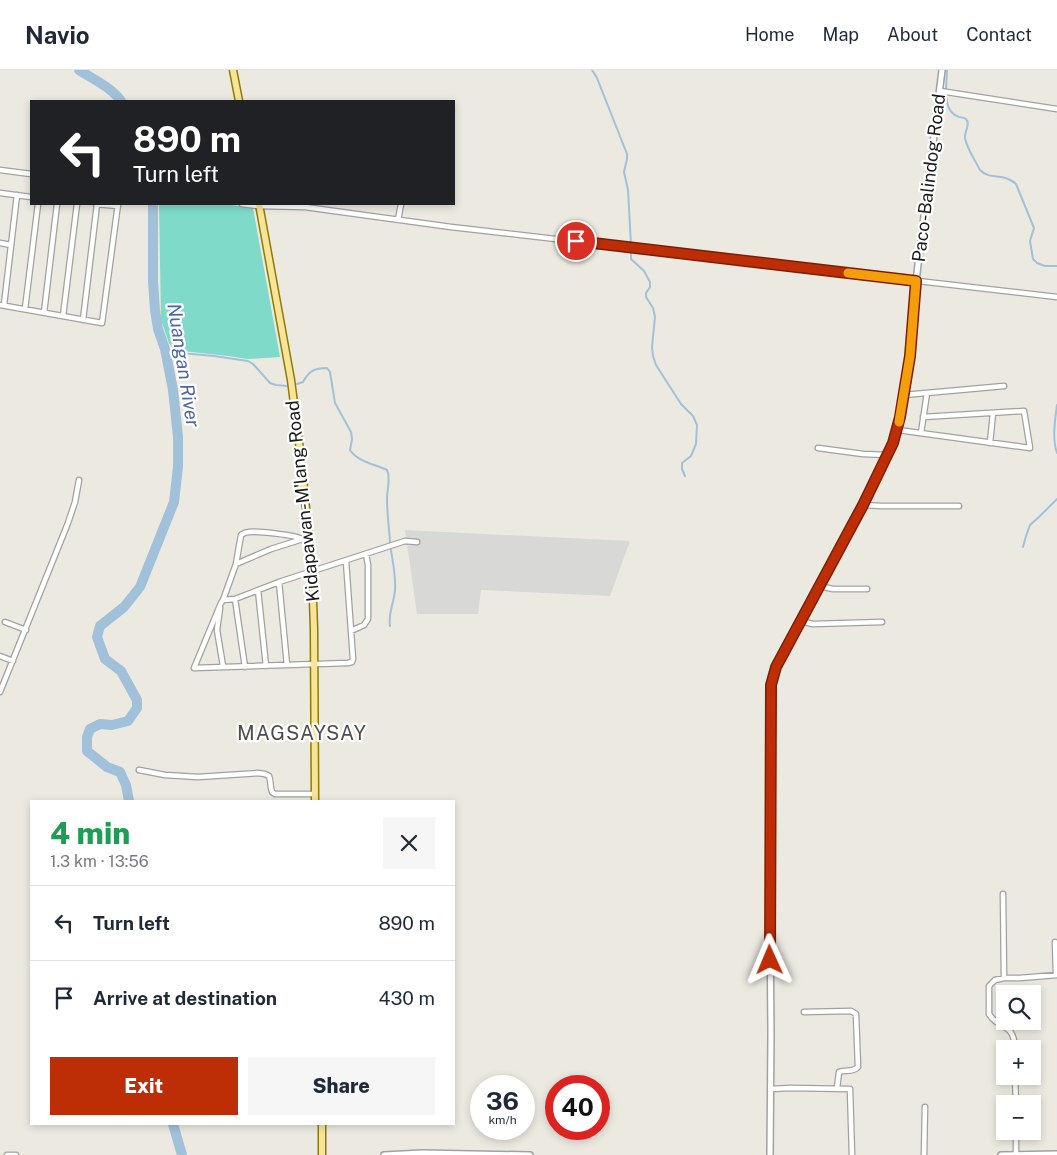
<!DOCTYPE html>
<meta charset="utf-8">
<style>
:root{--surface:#fff;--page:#f6f6f7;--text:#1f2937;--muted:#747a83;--line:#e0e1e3;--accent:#be2e06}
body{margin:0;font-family:"Public Sans",sans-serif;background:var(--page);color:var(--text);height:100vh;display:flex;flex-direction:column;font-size:19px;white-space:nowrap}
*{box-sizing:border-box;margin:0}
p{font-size:16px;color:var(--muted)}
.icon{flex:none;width:28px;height:28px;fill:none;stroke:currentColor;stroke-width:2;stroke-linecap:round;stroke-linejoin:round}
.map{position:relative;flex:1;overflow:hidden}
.side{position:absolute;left:30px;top:730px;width:425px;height:325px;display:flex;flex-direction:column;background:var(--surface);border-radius:0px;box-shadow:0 2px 8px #0003}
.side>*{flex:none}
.guide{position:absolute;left:30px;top:30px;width:425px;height:105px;border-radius:0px;box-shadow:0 2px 8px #0003;background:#202124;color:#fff;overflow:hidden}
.fabs{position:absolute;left:996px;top:915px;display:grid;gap:10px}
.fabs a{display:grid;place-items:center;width:45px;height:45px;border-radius:0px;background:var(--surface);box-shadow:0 2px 8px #0003;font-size:25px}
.speed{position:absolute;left:470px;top:1005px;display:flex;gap:10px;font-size:25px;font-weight:700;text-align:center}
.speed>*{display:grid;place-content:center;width:65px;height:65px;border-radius:50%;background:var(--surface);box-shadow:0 2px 8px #0003;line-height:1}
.speed small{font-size:12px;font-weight:400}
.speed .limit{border:8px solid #d22;background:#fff;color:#111}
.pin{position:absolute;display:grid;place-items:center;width:42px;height:42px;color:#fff;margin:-21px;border:2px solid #fff;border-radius:50%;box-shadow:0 1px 5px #0007}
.me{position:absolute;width:55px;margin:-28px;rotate:359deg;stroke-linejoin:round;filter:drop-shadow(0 0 4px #0008)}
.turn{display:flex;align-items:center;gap:18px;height:105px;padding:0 20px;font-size:22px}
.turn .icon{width:65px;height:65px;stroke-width:2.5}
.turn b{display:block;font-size:35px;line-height:42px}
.round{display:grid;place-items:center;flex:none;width:52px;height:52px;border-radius:0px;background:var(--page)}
.headline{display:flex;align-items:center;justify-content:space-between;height:85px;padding:0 20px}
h1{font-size:30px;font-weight:800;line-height:38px;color:#1e9e55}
.primary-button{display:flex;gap:10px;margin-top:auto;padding:10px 20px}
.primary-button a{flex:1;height:58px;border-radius:0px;background:var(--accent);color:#fff;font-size:20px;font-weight:800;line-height:58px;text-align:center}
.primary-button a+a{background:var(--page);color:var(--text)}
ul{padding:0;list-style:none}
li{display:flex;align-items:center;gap:15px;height:75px;padding:0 20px;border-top:1px solid var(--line)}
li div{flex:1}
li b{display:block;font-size:19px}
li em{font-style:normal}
header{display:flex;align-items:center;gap:30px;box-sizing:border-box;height:70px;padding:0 25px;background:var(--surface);border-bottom:1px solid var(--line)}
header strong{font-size:24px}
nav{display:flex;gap:28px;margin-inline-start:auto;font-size:18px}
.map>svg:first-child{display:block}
.residential{fill:#d8d8d7}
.pitch{fill:#7fdaca}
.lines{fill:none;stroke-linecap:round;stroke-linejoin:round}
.stream{stroke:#a1c0d9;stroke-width:2}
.river{stroke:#a1c0d9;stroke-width:10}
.minor-casing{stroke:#a1a1a1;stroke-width:7}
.tertiary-casing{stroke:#a1a1a1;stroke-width:8}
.primary-casing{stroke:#8c7c05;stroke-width:9}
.minor{stroke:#fff;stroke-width:4.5}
.tertiary{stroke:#fff;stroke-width:5}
.primary{stroke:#f8e498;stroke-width:6}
.route-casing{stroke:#7c1e04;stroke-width:12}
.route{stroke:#be2e06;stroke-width:9}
.slow{stroke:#f59e0b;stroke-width:9}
.labels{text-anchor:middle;stroke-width:4.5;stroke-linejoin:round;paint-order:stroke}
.street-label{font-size:18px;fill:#1a1a1a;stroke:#fff}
.water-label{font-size:19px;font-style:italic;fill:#4b65a6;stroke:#fff}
.quarter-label{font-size:20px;letter-spacing:1px;fill:#4d4d4d;stroke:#fff}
</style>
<header>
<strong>Navio</strong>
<nav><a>Home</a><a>Map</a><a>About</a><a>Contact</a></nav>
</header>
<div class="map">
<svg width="1057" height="1085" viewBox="0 0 1057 1085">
<rect width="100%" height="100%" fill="#eceae0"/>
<path class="residential" d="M405 460 630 471 610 526 481 520 478 544H417Z"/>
<path class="pitch" d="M159 134H224L253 138 280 287 248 289 228 286 174 280 169 273 161 250Z"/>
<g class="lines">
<path class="stream" d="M592 0 597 8 627 84V89L624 102 628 120 631 175
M946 20 947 0
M946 24C947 34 948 43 959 47 960 47 965 48 966 49 971 54 964 62 965 68 967 79 975 90 980 100 991 111 1003 102 1016 114L1034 158 1030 171 1033 189 1037 193 1045 196H1057
M631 180V189L644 201 650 212V217L646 223V227L653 238 655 247 652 277 653 286 656 295 681 334 693 346 697 355 696 374 691 386 682 393V399L685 406
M165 279 170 282 214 286 248 291 253 294 270 313 276 315 287 316
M297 314 303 312C309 301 314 298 327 298L330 302 335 333 351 362 352 369 350 380C358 392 374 394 387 400 391 409 387 419 387 428 387 443 389 457 390 472
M1057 335C1055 349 1052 370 1057 383
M1023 477 1026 466 1030 455 1040 446 1057 429
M390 556C388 543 394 533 395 520 396 507 393 493 391 480"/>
<path class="river" d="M79 0C93 9 112 18 121 31
M129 731 126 715 120 702 107 697 87 681V667L90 659 100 654 112 655 128 651 137 638V630L121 601 105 589 97 567 100 556 124 537 140 517 174 432 178 397V367L173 320 165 279 158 259 155 240 153 211V134
M173 1054 182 1085"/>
<g class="minor-casing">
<path id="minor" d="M940 21 1057 39
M0 100 31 104
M0 123 31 127
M96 134 118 136
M242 134 259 136 305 137 334 141 451 157 1057 227
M398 150 401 134
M0 173 11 175
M0 235 102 253 118 134
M4 235 17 125
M25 239 38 134
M44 243 57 134
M63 246 77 134
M83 250 97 134
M904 325 1004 316
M898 360 1030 378 1024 341 923 347
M921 363 927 323
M990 373 993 343
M818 378 863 384 888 385
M863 435 881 436H959
M302 469C296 465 257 461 249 462 245 462 244 463 241 465L236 494 223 530 221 533 194 598 348 593 352 592 353 589 346 491
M236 494 271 479 309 467
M279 512 287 595
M819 516 833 519H867
M258 520 266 596
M235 529 245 597
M223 530 235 529 279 512 405 471 417 472
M220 538 217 560 223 596
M800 551 813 554 882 552
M5 552 26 560
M351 561 364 555 368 549V495L366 484
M0 586 13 591
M0 622 68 453 75 432 79 410
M139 700 165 705 198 707 258 703 265 704 269 706C271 711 270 717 272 722L275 724H315
M1003 824 1004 908
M1055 872 1056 905
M804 942 851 941 856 944 858 997C853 1003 845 999 839 1002L837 1018
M1015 979C1014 951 999 961 989 944V916L995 910 1004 908H1020L1057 905
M1015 1006 1016 1034
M771 1019 790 1018 850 1019 852 1085
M1016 1061V1084
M7 1085H16
M924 1085 925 1037"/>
</g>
<g class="tertiary-casing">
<path id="tertiary" d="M384 1085 422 1083 530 1085
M770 1085 771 963 770 853 771 615 775 597 863 435 888 385 898 360 910 286 916 211 942 0
M1001 1085 1057 1084"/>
</g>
<g class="primary-casing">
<path id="primary" d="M233 0 239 31
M259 134 291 310 300 380 309 467 312 502 314 559 315 731
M322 1054V1085"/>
</g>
<use href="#minor" class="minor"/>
<use href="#tertiary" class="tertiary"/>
<use href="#primary" class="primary"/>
</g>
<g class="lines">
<g class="route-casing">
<path id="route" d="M576 171 916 211 910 286 900 347 893 373 863 435 776 597 771 615 770 890"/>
</g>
<use href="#route" class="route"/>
<path class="slow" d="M848 203 916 211 910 286 899 352"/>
</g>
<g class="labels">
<g class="street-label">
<text transform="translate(929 108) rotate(-83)" y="6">Paco-Balindog Road</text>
<text transform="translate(303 431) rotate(-96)" y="6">Kidapawan-M'lang Road</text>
</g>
<g class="water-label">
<text transform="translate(184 295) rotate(81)" y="7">Nuangan River</text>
</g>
<g class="quarter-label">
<text x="302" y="670">MAGSAYSAY</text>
</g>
</g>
</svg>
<div class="fabs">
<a><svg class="icon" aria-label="search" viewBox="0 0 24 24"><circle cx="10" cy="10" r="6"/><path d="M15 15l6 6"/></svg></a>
<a>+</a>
<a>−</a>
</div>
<div class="speed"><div>36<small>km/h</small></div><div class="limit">40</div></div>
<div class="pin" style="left:576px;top:171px;background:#d93025"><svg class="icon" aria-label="arrive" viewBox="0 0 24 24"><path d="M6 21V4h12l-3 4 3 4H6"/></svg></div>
<svg class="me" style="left:770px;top:890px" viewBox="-20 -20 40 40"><path d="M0-17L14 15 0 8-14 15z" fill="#be2e06" stroke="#fff" stroke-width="4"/></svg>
<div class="guide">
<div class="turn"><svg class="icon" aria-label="left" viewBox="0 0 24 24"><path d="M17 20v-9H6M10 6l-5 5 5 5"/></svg><div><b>890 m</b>Turn left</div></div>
</div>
<section class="side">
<div class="headline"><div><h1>4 min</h1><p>1.3 km · 13:56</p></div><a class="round"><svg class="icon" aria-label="close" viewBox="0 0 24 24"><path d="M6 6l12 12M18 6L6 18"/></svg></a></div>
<ul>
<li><svg class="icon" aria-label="left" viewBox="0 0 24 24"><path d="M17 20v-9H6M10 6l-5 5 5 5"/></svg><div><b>Turn left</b></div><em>890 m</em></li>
<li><svg class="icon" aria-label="arrive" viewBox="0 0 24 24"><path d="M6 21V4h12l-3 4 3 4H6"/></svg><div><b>Arrive at destination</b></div><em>430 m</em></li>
</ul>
<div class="primary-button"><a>Exit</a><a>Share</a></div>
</section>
</div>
